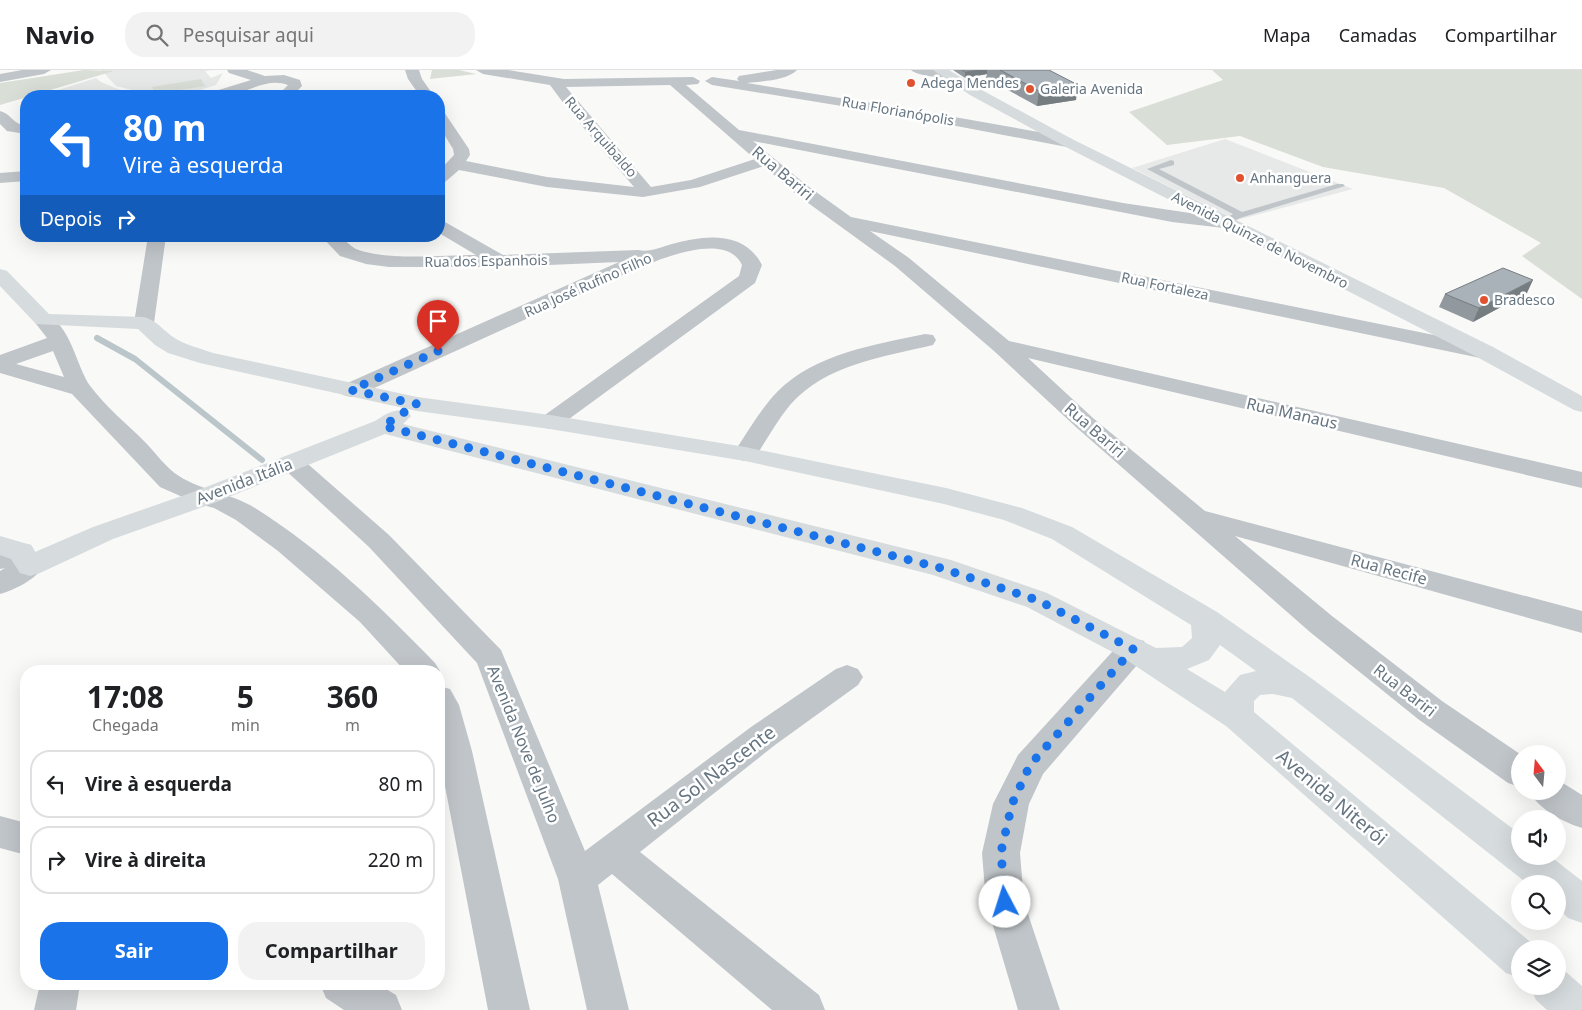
<!DOCTYPE html>
<html lang="pt">
<meta charset="utf-8">
<style>
:root{--surface:#fff;--page:#f2f2f2;--text:#202124;--muted:#757577;--line:#e0e0e0;--accent:#1a73e8}
body{margin:0;font-family:"Noto Sans",sans-serif;background:var(--page);color:var(--text);height:100vh;display:flex;flex-direction:column;font-size:19px;white-space:nowrap}
*{box-sizing:border-box;margin:0}
p{font-size:16px;color:var(--muted)}
.icon{flex:none;width:28px;height:28px;fill:none;stroke:currentColor;stroke-width:2;stroke-linecap:round;stroke-linejoin:round}
.map{position:relative;flex:1;overflow:hidden}
.details{position:absolute;left:20px;top:595px;width:425px;height:325px;display:flex;flex-direction:column;background:var(--surface);border-radius:20px;box-shadow:0 5px 20px #0002}
.details>*{flex:none}
.hud{position:absolute;left:20px;top:20px;width:425px;height:152px;border-radius:20px;box-shadow:0 5px 20px #0002;background:#1a73e8;color:#fff;overflow:hidden}
.needle{width:32px;rotate:344deg}
.fabs{position:absolute;left:1511px;top:675px;display:grid;gap:10px}
.fabs a{display:grid;place-items:center;width:55px;height:55px;border-radius:50%;background:var(--surface);box-shadow:0 5px 20px #0002;font-size:25px}
.pin{position:absolute;display:grid;place-items:center;width:42px;height:42px;color:#fff;margin:-51px -21px;border-radius:50% 50% 50% 0;rotate:-45deg;box-shadow:0 0 5px #0007}
.pin .icon{rotate:45deg}
.me{position:absolute;width:55px;margin:-28px;rotate:355deg;stroke-linejoin:round;filter:drop-shadow(0 0 4px #0008)}
.turn{display:flex;align-items:center;gap:18px;height:105px;padding:0 20px;font-size:22px}
.turn .icon{width:65px;height:65px;stroke-width:2.5}
.turn b{display:block;font-size:35px;line-height:42px}
.then{display:flex;align-items:center;height:48px;padding:0 20px;background:#0003;gap:10px;font-size:19px}
.eta{display:flex;justify-content:space-evenly;align-items:center;height:85px;text-align:center}
.eta b{font-size:30px;font-weight:700;line-height:35px}
.primary-button{display:flex;gap:10px;margin-top:auto;padding:10px 20px}
.primary-button a{flex:1;height:58px;border-radius:20px;background:var(--accent);color:#fff;font-size:20px;font-weight:700;line-height:58px;text-align:center}
.primary-button a+a{background:var(--page);color:var(--text)}
ul{padding:0;list-style:none}
li{display:flex;align-items:center;gap:15px;height:68px;margin:0 10px 8px;padding:0 10px;border:2px solid var(--line);border-radius:20px}
li div{flex:1}
li b{display:block;font-size:19px}
li em{font-style:normal}
header{display:flex;align-items:center;gap:30px;box-sizing:border-box;height:70px;padding:0 25px;background:var(--surface);border-bottom:1px solid var(--line)}
header strong{font-size:24px}
nav{display:flex;gap:28px;margin-inline-start:auto;font-size:18px}
.search{width:350px;height:45px;background:var(--page);display:flex;align-items:center;gap:12px;box-sizing:border-box;padding:0 18px;border-radius:20px;color:var(--muted);font-size:19px}
.map>svg:first-child{display:block}
.built{fill:#e7e8e8}
.green{fill:#d9ded6}
.lines{fill:none;stroke-linecap:round;stroke-linejoin:round}
.stream{stroke:#bac6ca;stroke-width:6}
.lane{fill:#c0c5c9;fill-rule:evenodd}
.street{fill:#c0c5c9;fill-rule:evenodd}
.secondary{fill:#d6dbde;fill-rule:evenodd}
.primary{fill:#d6dbde;fill-rule:evenodd}
.wall{fill:#91999e}
.shaded-wall{fill:#767d81}
.building{fill:#a9b2b8;stroke:#767d81}
.route{stroke:#1a73e8;stroke-width:9;stroke-dasharray:0 16.2}
.poi-dot{fill:#e0522f;stroke:#fff;stroke-width:2}
.labels{text-anchor:middle;stroke-width:5;stroke-linejoin:round;paint-order:stroke}
.far-poi-label{font-size:14px;fill:#657581;stroke:#fff;text-anchor:start}
.far-street-label{font-size:14px;fill:#657581;stroke:#fff}
.street-label{font-size:16px;fill:#657581;stroke:#fff}
.near-street-label{font-size:19px;fill:#657581;stroke:#fff}
</style>
<header>
<strong>Navio</strong>
<div class="search"><svg class="icon" aria-label="search" viewBox="0 0 24 24"><circle cx="10" cy="10" r="6"/><path d="M15 15l6 6"/></svg>Pesquisar aqui</div>
<nav><a>Mapa</a><a>Camadas</a><a>Compartilhar</a></nav>
</header>
<div class="map">
<svg width="1582" height="940" viewBox="0 0 1582 940">
<rect width="100%" height="100%" fill="#f9f9f7"/>
<path class="built" d="M101 0H213L205 1 211 8 223 3 216 15 200 20 156 26 116 16Z
M96 8 101 12 120 20 145 26H39Z
M1225 69 1353 119 1237 150 1132 98Z"/>
<path class="green" d="M84 0 114 1 0 35V13Z
M432 0H459L476 4 430 9Z
M1212 0H1582V229L1522 186 1541 173 1444 118 1323 97 1240 66 1167 75 1129 42 1223 10Z
M201 9 205 16 155 24 152 17Z"/>
<g class="lines">
<path class="stream" d="M97 268 135 289 262 390"/>
<path class="lane" d="M1171 90 1174 91V95L1159 99 1242 142 1337 114H1343L1345 116 1240 148 1227 155H1221V151L1233 144 1147 99Z"/>
<path class="street" d="M22 0H51L44 4 0 12V4Z
M227 0H247L265 6 284 5 300 10 302 16 292 26H277L288 15C267 7 247 23 227 26 221 27 214 26 207 26L209 23 251 10 229 3Z
M405 0H419L422 9 434 26H420L408 9Z
M476 0H508L564 9 693 7 700 11 698 14 686 15 739 60 1123 133 1230 149 1233 153 1230 157 1224 158 1172 152 753 71 805 114 851 147 1493 277 1496 282 1493 287 1485 289 870 161 909 188 1009 271 1582 402V418L1028 288 1093 348 1205 441 1582 541V563L1235 466 1332 546 1442 631 1520 684V717L1508 713 1418 649 1310 562 1077 358 994 281 895 196 793 122 764 96 700 117 643 127 547 117 459 100 445 112 439 114V101L454 85 453 79 439 56V41L444 42 469 79 470 85 466 91 547 107 634 117 570 42 550 15 483 4ZM670 15 755 89 691 110 651 117 566 17Z
M777 0H797C786 11 762 11 747 13L909 39 1067 67 1072 69 1075 72 1072 75 1067 77 909 47 712 15 705 11 712 7 739 11 737 9 739 6Z
M911 0H947L954 4C948 10 917 6 911 0Z
M0 41C12 44 11 53 26 56V64L7 61 0 54Z
M26 101V111L0 113V103Z
M439 151 445 152 503 185 638 180C649 183 661 177 672 174 704 165 744 160 762 195L755 213 558 357 550 359 542 357 538 352 542 347 739 206 742 195C725 158 650 193 623 205L359 325 351 327 343 325 340 320 343 315 619 192 501 197H389L366 194 340 186 321 166H341C345 170 350 176 356 179 386 191 443 185 476 185L439 163Z
M148 166H166L154 253 151 257 144 259 137 257 134 253Z
M43 244C71 251 76 298 91 317 106 337 127 354 144 371 155 382 166 398 179 406 202 421 231 423 255 438 322 480 380 536 435 593L440 601 439 603V601H405L360 552 278 481 236 450 214 438 196 433 160 417 72 324 0 303V285L47 268 33 250 36 246ZM53 281 64 307 16 294Z
M925 264 933 265 936 270 933 275C883 287 826 294 790 335 776 352 766 371 754 389L745 391 736 389 733 384C747 363 760 340 777 322 816 283 874 275 925 264Z
M292 385 301 388 389 465 501 580 585 781 751 657 836 599 847 595 858 599 863 607 858 615 775 675 640 782 819 925 825 940H772L612 804 598 815 629 940H587L558 809 477 593 369 477 283 398 279 393 283 388Z
M21 473 31 475 35 482 32 487 40 489 44 496C36 509 15 520 0 524V501L5 498 0 499V480Z
M1133 568 1144 571 1148 579 1144 587 1043 704 1029 734 1020 783 1024 832 1060 940H1018L986 832 982 783 993 734 1018 685 1122 571Z
M439 616 450 619 459 635 472 681 530 940H488L439 685Z
M1558 710 1582 725V758C1563 752 1538 739 1529 721H1558Z
M0 746 26 753V785L0 778Z
M40 914H80L76 940H34Z
M320 914H378L396 925 402 940H344L326 928Z"/>
<path class="secondary" d="M0 199 7 201 49 244 144 247C156 250 163 260 173 267 185 275 199 278 213 283L417 327 550 345 745 377 946 418 1022 438 1072 457 1217 542 1311 608 1520 764V786H1550L1582 811V853L1568 848 1558 838V814H1528L1292 628 1273 624 1260 625 1254 631V642L1534 875 1536 879H1520V908L1506 903 1226 656 1122 587 1027 537 933 505 385 364 214 433 113 469 40 503 30 506 20 503 11 489 0 485V466L31 475 35 482 93 457 196 421 375 351C386 344 394 338 407 341L411 346 403 354 951 490 1047 523 1156 578 1182 577 1192 568 1191 555 1052 469 1004 450 944 434 745 391 550 359 417 341 200 293 168 283 155 275 138 259 36 254 0 216ZM1220 575 1256 601 1240 605 1225 622 1187 599 1209 590Z
M1558 898 1566 902 1582 916V940H1547L1536 930 1530 916H1558Z"/>
<path class="primary" d="M933 0H949L980 19 1072 69 1493 277 1582 326V342L1574 340 1477 287 1062 75 970 25Z"/>
</g>
<path class="wall" d="M953 0H1049L1076 30 1037 36 986 8 987 4 965 8Z
M1527 223 1473 252 1439 237 1445 224Z"/>
<path class="shaded-wall" d="M981 0H987V4L965 8V2Z
M1078 15 1076 30 1037 36 1039 21Z
M1533 210 1527 223 1473 252 1479 238Z"/>
<path class="building" d="M962 0H981L965 2Z
M1000 0H1049L1078 15 1039 21Z
M1503 198 1533 210 1479 238 1445 224Z"/>
<g class="lines">
<path class="route" d="M438 281 351 320 417 334 383 356 941 498 1037 530 1133 579 1030 695 1012 734 1001 782 1005 832"/>
</g>
<g class="poi-dot">
<circle cx="911" cy="13" r="5"/>
<circle cx="1030" cy="19" r="5"/>
<circle cx="1240" cy="108" r="5"/>
<circle cx="1484" cy="230" r="5"/>
</g>
<g class="labels">
<g class="far-poi-label">
<text x="921" y="18">Adega Mendes</text>
<text x="1040" y="24">Galeria Avenida</text>
<text x="1250" y="113">Anhanguera</text>
<text x="1494" y="235">Bradesco</text>
</g>
<g class="far-street-label">
<text transform="translate(898 41) rotate(10)" y="5">Rua Florianópolis</text>
<text transform="translate(601 67) rotate(49)" y="5">Rua Arquibaldo</text>
<text transform="translate(1260 170) rotate(27)" y="5">Avenida Quinze de Novembro</text>
<text transform="translate(486 191) rotate(-1)" y="5">Rua dos Espanhois</text>
<text transform="translate(588 215) rotate(-24)" y="5">Rua José Rufino Filho</text>
<text transform="translate(1165 216) rotate(12)" y="5">Rua Fortaleza</text>
</g>
<g class="street-label">
<text transform="translate(783 103) rotate(40)" y="6">Rua Bariri</text>
<text transform="translate(1292 343) rotate(13)" y="6">Rua Manaus</text>
<text transform="translate(1095 360) rotate(41)" y="6">Rua Bariri</text>
<text transform="translate(244 411) rotate(-21)" y="6">Avenida Itália</text>
<text transform="translate(1389 499) rotate(15)" y="6">Rua Recife</text>
<text transform="translate(1405 620) rotate(38)" y="6">Rua Bariri</text>
<text transform="translate(524 674) rotate(68)" y="6">Avenida Nove de Julho</text>
</g>
<g class="near-street-label">
<text transform="translate(711 706) rotate(-37)" y="7">Rua Sol Nascente</text>
<text transform="translate(1332 727) rotate(40)" y="7">Avenida Niterói</text>
</g>
</g>
</svg>
<div class="fabs">
<a><svg class="needle" viewBox="-14 -14 28 28"><path d="M0-13l5 13h-10z" fill="#e53935"/><path d="M0 13l5-13h-10z" fill="#757577"/></svg></a>
<a><svg class="icon" aria-label="sound" viewBox="0 0 24 24"><path d="M4 9h4l5-4v14l-5-4H4zM17 9q2 3 0 6"/></svg></a>
<a><svg class="icon" aria-label="search" viewBox="0 0 24 24"><circle cx="10" cy="10" r="6"/><path d="M15 15l6 6"/></svg></a>
<a><svg class="icon" aria-label="layers" viewBox="0 0 24 24"><path d="M12 4l9 5-9 5-9-5zM3 14l9 5 9-5"/></svg></a>
</div>
<div class="pin" style="left:438px;top:281px;background:#d93025"><svg class="icon" aria-label="arrive" viewBox="0 0 24 24"><path d="M6 21V4h12l-3 4 3 4H6"/></svg></div>
<svg class="me" style="left:1005px;top:832px" viewBox="-20 -20 40 40"><circle r="19" fill="#fff"/><path d="M0-13L10 11 0 6-10 11z" fill="#1a73e8"/></svg>
<div class="hud">
<div class="turn"><svg class="icon" aria-label="left" viewBox="0 0 24 24"><path d="M17 20v-9H6M10 6l-5 5 5 5"/></svg><div><b>80 m</b>Vire à esquerda</div></div>
<div class="then">Depois<svg class="icon" aria-label="right" viewBox="0 0 24 24"><path d="M7 20v-9h11M14 6l5 5-5 5"/></svg></div>
</div>
<section class="details">
<div class="eta">
<div><b>17:08</b><p>Chegada</p></div>
<div><b>5</b><p>min</p></div>
<div><b>360</b><p>m</p></div>
</div>
<ul>
<li><svg class="icon" aria-label="left" viewBox="0 0 24 24"><path d="M17 20v-9H6M10 6l-5 5 5 5"/></svg><div><b>Vire à esquerda</b></div><em>80 m</em></li>
<li><svg class="icon" aria-label="right" viewBox="0 0 24 24"><path d="M7 20v-9h11M14 6l5 5-5 5"/></svg><div><b>Vire à direita</b></div><em>220 m</em></li>
</ul>
<div class="primary-button"><a>Sair</a><a>Compartilhar</a></div>
</section>
</div>
